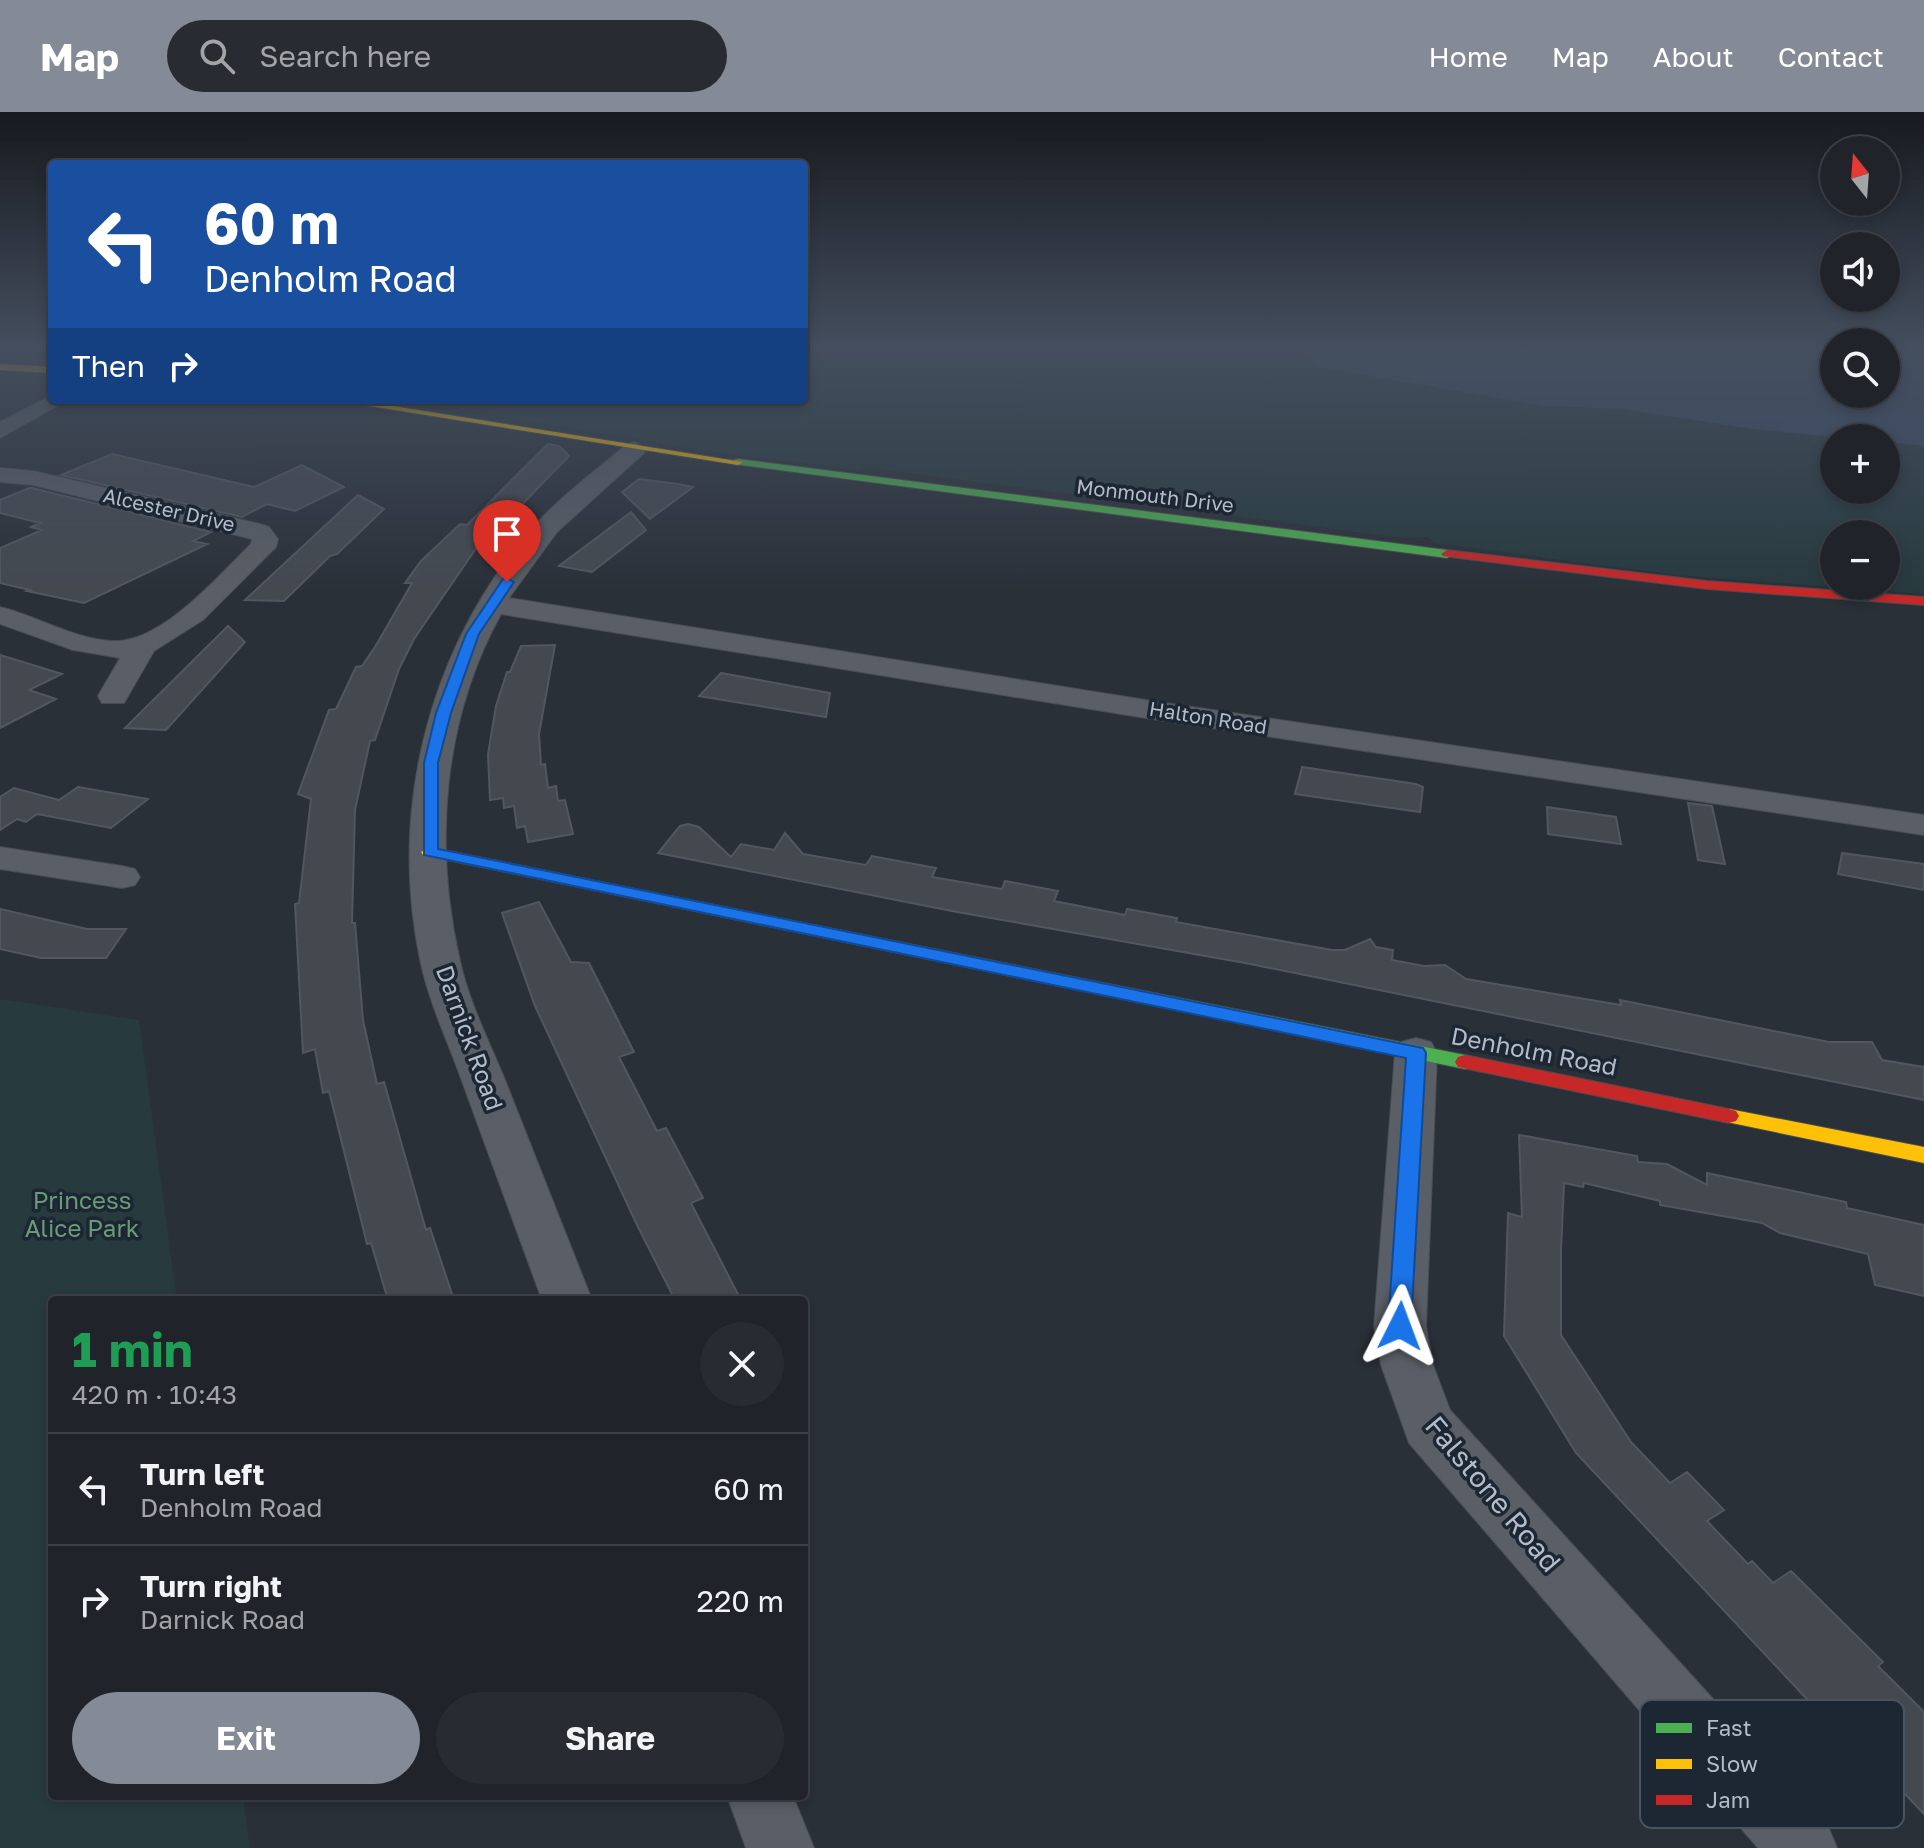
<!DOCTYPE html>
<meta charset="utf-8">
<style>
:root{--surface:#20242a;--page:#282c32;--text:#f1f3f6;--muted:#a2a4a8;--line:#3d4147;--accent:#848b96}
body{margin:0;font-family:"Golos Text",sans-serif;background:var(--page);color:var(--text);height:100vh;display:flex;flex-direction:column;font-size:30px;white-space:nowrap}
*{box-sizing:border-box;margin:0}
p{font-size:26px;color:var(--muted)}
.icon{flex:none;width:44px;height:44px;fill:none;stroke:currentColor;stroke-width:2;stroke-linecap:round;stroke-linejoin:round}
.map{position:relative;flex:1;overflow:hidden}
.sheet{position:absolute;left:48px;top:1184px;width:760px;height:504px;display:flex;flex-direction:column;background:var(--surface);border-radius:8px;box-shadow:0 4px 12px #0003,0 0 0 2px var(--line)}
.sheet>*{flex:none}
.guide{position:absolute;left:48px;top:48px;width:760px;height:244px;border-radius:8px;box-shadow:0 4px 12px #0003,0 0 0 2px var(--line);background:#1a4fa0;color:#fff;overflow:hidden}
.needle{width:52px;rotate:343deg}
.fabs{position:absolute;left:1820px;top:24px;display:grid;gap:16px}
.fabs a{display:grid;place-items:center;width:80px;height:80px;border-radius:50%;background:var(--surface);box-shadow:0 4px 12px #0003,0 0 0 2px var(--line);font-size:40px}
.pin{position:absolute;display:grid;place-items:center;width:68px;height:68px;color:#fff;margin:-82px -34px;border-radius:50% 50% 50% 0;rotate:-45deg;box-shadow:0 0 8px #0007}
.pin .icon{rotate:45deg}
.me{position:absolute;width:88px;margin:-44px;rotate:3deg;stroke-linejoin:round;filter:drop-shadow(0 0 6px #0008)}
.turn{display:flex;align-items:center;gap:28px;height:168px;padding:0 24px;font-size:36px}
.turn .icon{width:104px;height:104px;stroke-width:2.5}
.turn b{display:block;font-size:56px;line-height:68px}
.then{display:flex;align-items:center;height:76px;padding:0 24px;background:#0003;gap:16px;font-size:30px}
.round{display:grid;place-items:center;flex:none;width:84px;height:84px;border-radius:42px;background:var(--page)}
.head{display:flex;align-items:center;justify-content:space-between;height:136px;padding:0 24px}
h1{font-size:48px;font-weight:700;line-height:60px;color:#1e9e55}
.action{display:flex;gap:16px;margin-top:auto;padding:16px 24px}
.action a{flex:1;height:92px;border-radius:48px;background:var(--accent);color:#fff;font-size:32px;font-weight:700;line-height:92px;text-align:center}
.action a+a{background:var(--page);color:var(--text)}
ul{padding:0;list-style:none}
li{display:flex;align-items:center;gap:24px;height:112px;padding:0 24px;border-top:2px solid var(--line)}
li div{flex:1}
li b{display:block;font-size:30px}
li em{font-style:normal}
header{display:flex;align-items:center;gap:48px;box-sizing:border-box;height:112px;padding:0 40px;background:var(--accent);color:#fff}
header strong{font-size:38px}
nav{display:flex;gap:44px;margin-inline-start:auto;font-size:28px}
.search{width:560px;height:72px;background:var(--page);display:flex;align-items:center;gap:20px;box-sizing:border-box;padding:0 28px;border-radius:44px;color:var(--muted);font-size:30px}
.map>svg:first-child{display:block}
.green{fill:#273a3e;fill-rule:evenodd}
.water{fill:#384963}
.building{fill:#444950;stroke:#52575f;stroke-width:2}
.lines{fill:none;stroke-linecap:round;stroke-linejoin:round}
.street-casing{stroke:#484c53;stroke-width:2}
.fast-casing{stroke:#484c53;stroke-width:2}
.slow-casing{stroke:#484c53;stroke-width:2}
.jam-casing{stroke:#484c53;stroke-width:2}
.street{fill:#5a5e66;fill-rule:evenodd}
.fast{fill:#4caf50;fill-rule:evenodd}
.slow{fill:#ffc107;fill-rule:evenodd}
.jam{fill:#c62828;fill-rule:evenodd}
.route{fill:#1a73e8;stroke:#114b97;stroke-width:2}
.labels{text-anchor:middle;stroke-width:7;stroke-linejoin:round;paint-order:stroke}
.far-street-label{font-size:20px;fill:#b4bcc9;stroke:#1d2633}
.street-label{font-size:24px;fill:#b4bcc9;stroke:#1d2633}
.park-label{font-size:24px;fill:#6b9a76;stroke:#1d2633}
.near-street-label{font-size:28px;fill:#b4bcc9;stroke:#1d2633}
.key{fill:#1d2633;stroke:#4a5360;stroke-width:2}
.key-label{font-size:22px;fill:#b4bcc9}
</style>
<header>
<strong>Map</strong>
<div class="search"><svg class="icon" aria-label="search" viewBox="0 0 24 24"><circle cx="10" cy="10" r="6"/><path d="M15 15l6 6"/></svg>Search here</div>
<nav><a>Home</a><a>Map</a><a>About</a><a>Contact</a></nav>
</header>
<div class="map">
<svg width="1924" height="1736" viewBox="0 0 1924 1736">
<rect width="100%" height="100%" fill="#2a3038"/>
<path class="green" d="M804 238H1834V282H1886V238H1924V482L1678 463 1435 431 1428 425 1402 426 865 355 859 358 725 342 403 288H804ZM1834 326H1886V378H1834ZM1834 422H1886V474H1834Z
M0 887 139 908 177 1188H52V1684H243L250 1736H0Z"/>
<path class="water" d="M1304 238H1834V282H1886V238H1924V334L1886 330V326H1843L1753 317 1622 297 1545 294 1318 255Z"/>
<path class="building" d="M548 332 559 334 569 344 481 435H477L414 527 399 557 375 628 370 629 355 698 352 811H355L363 908 377 972 384 970 426 1118 430 1116 454 1188H388L371 1131 367 1132 329 979 323 981 315 937 303 941 295 792 299 791 311 687 298 682 329 598 336 597 356 555 362 554 375 535 412 471H405L421 449 460 412 467 413Z
M112 342 254 375 302 353 344 375 295 399 267 392 242 405 61 363Z
M639 367 678 372 693 375 650 407 622 380Z
M29 376H32L211 420 193 429 207 432 84 491 27 479 30 478 0 471V436L42 418 31 415 40 411 0 401V388Z
M358 383 384 397 337 442 330 444 284 489 245 488Z
M631 400 646 418 592 460 559 454Z
M228 514 245 530 166 618 125 616Z
M555 533 539 622 541 653 545 652 548 676 556 674 558 689 565 688 573 722 528 730 525 714 517 716 514 694 504 696 503 686 490 688 488 642 496 594 507 560H510L521 534Z
M0 543 62 562 29 578 56 587 0 616Z
M721 561 830 581 826 605 699 584Z
M1302 655 1416 672 1423 675 1420 700 1295 682Z
M78 675 148 687 111 716 37 702 26 710 17 707 0 718V685L14 676 59 688Z
M1688 691 1712 694 1725 752 1698 748Z
M1547 695 1616 705 1621 732 1548 722Z
M688 712 699 715 731 745 741 732 774 738 785 721 803 742 866 753 872 744 936 756 932 765 1002 777 1005 769 1021 772 1058 779 1054 789 1125 803 1127 797 1177 806 1176 810 1332 838H1345L1370 827 1376 835 1393 838 1392 848 1424 854 1445 853 1466 867 1621 893 1620 888 1829 930H1872L1882 948 1924 955V988L1245 851 957 800 658 741 680 714Z
M1842 741 1924 752V778L1838 762Z
M539 790 571 850 589 851 634 940 619 945 657 1019 666 1016 703 1086 691 1091 741 1188H675L637 1113 535 894 502 801Z
M0 797 87 817H126L106 846H41L0 837Z
M1519 1023 1637 1044 1638 1050 1667 1052 1707 1073V1061L1846 1090 1847 1096 1924 1113V1184L1875 1173 1868 1142 1780 1121 1762 1111 1660 1093V1089L1584 1071 1583 1075 1564 1071 1561 1139V1223L1631 1330 1670 1371 1687 1360 1724 1398 1707 1409 1748 1452 1752 1449 1773 1471 1791 1459 1883 1550 1878 1554 1924 1600V1702L1824 1597 1820 1601 1576 1341 1504 1224 1508 1101 1522 1105Z"/>
<g class="lines">
<g class="street-casing">
<path id="street" d="M52 283V288H68L0 326V310Z
M635 330 646 337 643 342 557 420 509 486 1152 589 1924 703V723L1152 607 501 502C443 607 433 732 460 849 469 890 489 929 505 968 534 1041 563 1115 592 1188H542C516 1116 489 1044 463 972 449 932 430 893 421 852 387 696 430 531 536 412 563 382 597 358 627 332Z
M0 356 33 359 260 412 269 415 278 427 276 435 203 508 154 539 124 591H102L98 584 120 546 73 538 0 512V495C37 504 74 527 112 529 161 532 218 464 251 432L252 427 33 373 0 370Z
M0 735 122 754 135 757 140 765 135 773 122 776 0 757Z
M1416 926 1431 930 1437 941 1426 1214 1433 1253 1450 1298 1827 1712 1837 1736H1758L1409 1331 1381 1253 1374 1214 1395 941 1401 930Z
M727 1684H793L814 1736H746Z"/>
</g>
<g class="fast-casing">
<path id="fast" d="M738 347 1447 438 1453 442 1447 446 734 352V348Z
M753 801 1465 943 1472 945 1475 950 1472 955 1465 957 747 810 744 806Z"/>
</g>
<g class="slow-casing">
<path id="slow" d="M0 252 52 255V261L0 258Z
M332 288H355L743 350 738 353Z
M429 735 753 801 762 806 753 811 423 743 421 740Z
M1729 997 1924 1035V1051L1722 1009 1719 1004 1722 999Z"/>
</g>
<g class="jam-casing">
<path id="jam" d="M1447 438 1707 469 1924 485V493L1707 477 1443 444 1441 442Z
M1465 943 1729 997 1736 999 1739 1004 1736 1009 1729 1011 1458 955 1455 950 1458 945Z"/>
</g>
<use href="#street" class="street"/>
<use href="#fast" class="fast"/>
<use href="#slow" class="slow"/>
<use href="#jam" class="jam"/>
</g>
<linearGradient id="sky" x2="0" y2="1"><stop stop-color="#171a1f"/><stop offset="0.49" stop-color="#444e5e"/><stop offset="1" stop-color="#444e5e" stop-opacity="0"/></linearGradient>
<rect width="1924" height="481" fill="url(#sky)"/>
<path class="route" d="M507 466 514 470 479 522 451 601 438 651V737L1423 936 1426 941 1411 1214 1408 1221 1400 1224 1392 1221 1388 1214 1406 946 424 743V651L436 601 466 522 503 467Z"/>
<g class="labels">
<g class="far-street-label">
<text transform="translate(1155 384) rotate(7)" y="7">Monmouth Drive</text>
<text transform="translate(169 398) rotate(13)" y="7">Alcester Drive</text>
<text transform="translate(1208 606) rotate(9)" y="7">Halton Road</text>
</g>
<g class="street-label">
<text transform="translate(469 926) rotate(70)" y="8">Darnick Road</text>
<text transform="translate(1534 940) rotate(11)" y="8">Denholm Road</text>
</g>
<g class="park-label">
<text x="82" y="1097">Princess<tspan x="82" dy="28">Alice Park</tspan></text>
</g>
<g class="near-street-label">
<text transform="translate(1493 1382) rotate(50)" y="10">Falstone Road</text>
</g>
</g>
<rect x="1640" y="1588" width="264" height="128" rx="12" class="key"/>
<rect x="1656" y="1611" width="36" height="10" fill="#4caf50"/>
<rect x="1656" y="1647" width="36" height="10" fill="#ffc107"/>
<rect x="1656" y="1683" width="36" height="10" fill="#c62828"/>
<g class="key-label">
<text x="1706" y="1624">Fast</text>
<text x="1706" y="1660">Slow</text>
<text x="1706" y="1696">Jam</text>
</g>
</svg>
<div class="fabs">
<a><svg class="needle" viewBox="-14 -14 28 28"><path d="M0-13l5 13h-10z" fill="#e53935"/><path d="M0 13l5-13h-10z" fill="#a2a4a8"/></svg></a>
<a><svg class="icon" aria-label="sound" viewBox="0 0 24 24"><path d="M4 9h4l5-4v14l-5-4H4zM17 9q2 3 0 6"/></svg></a>
<a><svg class="icon" aria-label="search" viewBox="0 0 24 24"><circle cx="10" cy="10" r="6"/><path d="M15 15l6 6"/></svg></a>
<a>+</a>
<a>−</a>
</div>
<div class="pin" style="left:507px;top:470px;background:#d93025"><svg class="icon" aria-label="arrive" viewBox="0 0 24 24"><path d="M6 21V4h12l-3 4 3 4H6"/></svg></div>
<svg class="me" style="left:1400px;top:1214px" viewBox="-20 -20 40 40"><path d="M0-17L14 15 0 8-14 15z" fill="#1a73e8" stroke="#fff" stroke-width="4"/></svg>
<div class="guide">
<div class="turn"><svg class="icon" aria-label="left" viewBox="0 0 24 24"><path d="M17 20v-9H6M10 6l-5 5 5 5"/></svg><div><b>60 m</b>Denholm Road</div></div>
<div class="then">Then<svg class="icon" aria-label="right" viewBox="0 0 24 24"><path d="M7 20v-9h11M14 6l5 5-5 5"/></svg></div>
</div>
<section class="sheet">
<div class="head"><div><h1>1 min</h1><p>420 m · 10:43</p></div><a class="round"><svg class="icon" aria-label="close" viewBox="0 0 24 24"><path d="M6 6l12 12M18 6L6 18"/></svg></a></div>
<ul>
<li><svg class="icon" aria-label="left" viewBox="0 0 24 24"><path d="M17 20v-9H6M10 6l-5 5 5 5"/></svg><div><b>Turn left</b><p>Denholm Road</p></div><em>60 m</em></li>
<li><svg class="icon" aria-label="right" viewBox="0 0 24 24"><path d="M7 20v-9h11M14 6l5 5-5 5"/></svg><div><b>Turn right</b><p>Darnick Road</p></div><em>220 m</em></li>
</ul>
<div class="action"><a>Exit</a><a>Share</a></div>
</section>
</div>
